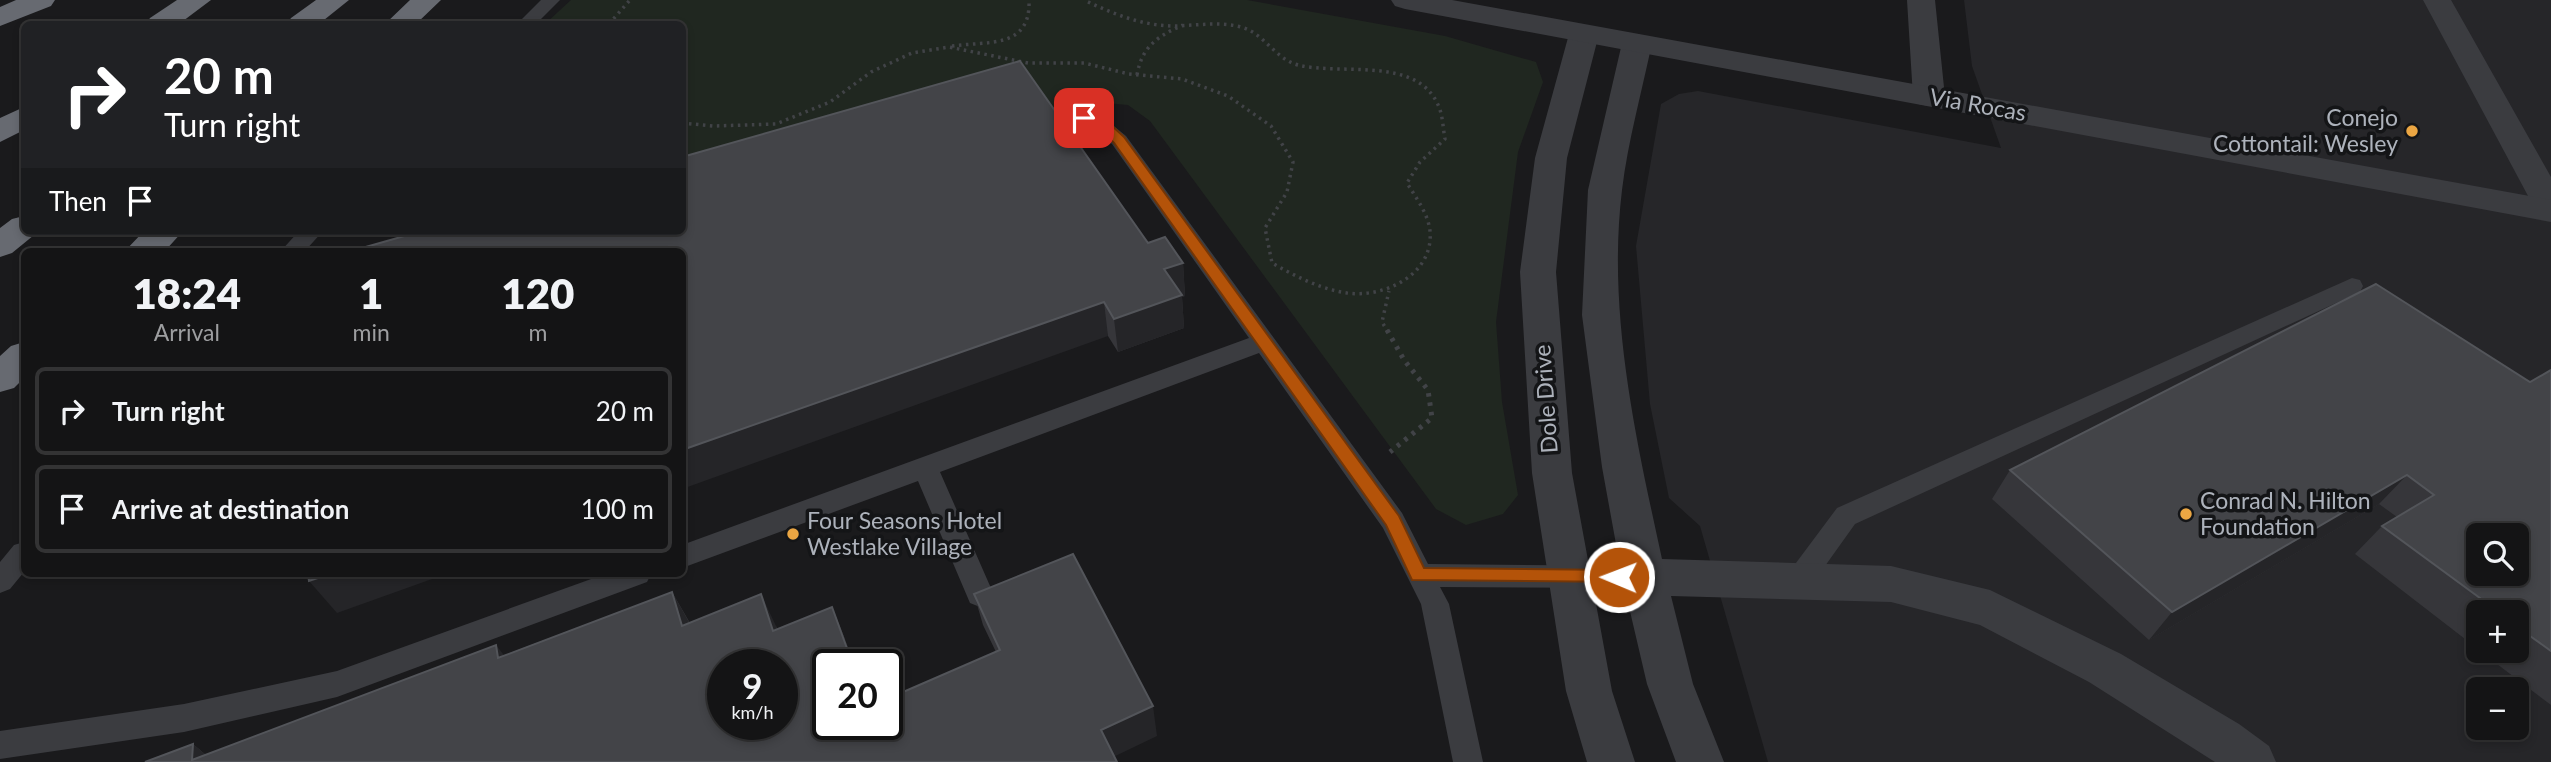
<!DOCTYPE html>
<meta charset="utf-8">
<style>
:root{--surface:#141415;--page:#212122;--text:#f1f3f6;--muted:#9d9ea0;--line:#333334}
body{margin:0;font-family:Lato,sans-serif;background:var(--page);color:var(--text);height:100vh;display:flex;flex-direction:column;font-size:26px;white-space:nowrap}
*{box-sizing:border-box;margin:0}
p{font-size:23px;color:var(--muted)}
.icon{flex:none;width:38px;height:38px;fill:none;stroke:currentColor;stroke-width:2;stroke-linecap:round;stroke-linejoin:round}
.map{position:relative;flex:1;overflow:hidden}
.panel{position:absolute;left:21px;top:248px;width:665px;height:329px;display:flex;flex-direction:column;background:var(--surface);border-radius:10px;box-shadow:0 4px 10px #0003,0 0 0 2px var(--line)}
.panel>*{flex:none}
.banner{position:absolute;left:21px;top:21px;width:665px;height:214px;border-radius:10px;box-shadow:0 4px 10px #0003,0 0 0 2px var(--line);background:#202124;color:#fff;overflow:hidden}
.fabs{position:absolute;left:2466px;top:523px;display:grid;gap:14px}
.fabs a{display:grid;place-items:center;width:63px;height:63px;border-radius:10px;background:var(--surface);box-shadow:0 4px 10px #0003,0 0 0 2px var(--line);font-size:35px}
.speed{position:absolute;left:707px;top:649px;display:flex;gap:14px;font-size:35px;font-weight:700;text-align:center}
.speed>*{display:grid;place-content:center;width:91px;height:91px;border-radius:50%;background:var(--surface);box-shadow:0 4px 10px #0003,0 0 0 2px var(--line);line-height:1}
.speed small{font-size:18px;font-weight:400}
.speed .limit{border:4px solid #111;border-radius:10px;background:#fff;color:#111}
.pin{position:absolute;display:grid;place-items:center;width:60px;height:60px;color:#fff;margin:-30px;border-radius:14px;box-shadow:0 4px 10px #0006}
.me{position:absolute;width:77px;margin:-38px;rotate:271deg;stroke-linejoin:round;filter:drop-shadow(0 0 5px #0008)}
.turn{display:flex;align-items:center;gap:24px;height:147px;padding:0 28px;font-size:32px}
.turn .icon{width:91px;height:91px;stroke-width:2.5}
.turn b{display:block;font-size:49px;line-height:60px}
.then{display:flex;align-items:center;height:66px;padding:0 28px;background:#0003;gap:14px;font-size:26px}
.eta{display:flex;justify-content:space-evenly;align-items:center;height:119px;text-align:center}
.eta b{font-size:42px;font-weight:800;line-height:49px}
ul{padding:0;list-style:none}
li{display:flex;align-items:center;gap:21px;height:88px;margin:0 14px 10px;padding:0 14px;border:4px solid var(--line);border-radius:10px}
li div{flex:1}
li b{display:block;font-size:26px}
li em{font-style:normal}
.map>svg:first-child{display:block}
.built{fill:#262629;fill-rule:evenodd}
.green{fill:#202720}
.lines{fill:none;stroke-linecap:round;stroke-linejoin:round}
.path-far1{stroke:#414347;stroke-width:3.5;stroke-dasharray:2.5 4.5;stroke-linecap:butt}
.path{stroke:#414347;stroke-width:5;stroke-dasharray:3.5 6;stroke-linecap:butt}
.service{fill:#3b3c40;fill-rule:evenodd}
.minor{fill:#3b3c40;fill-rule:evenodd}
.tertiary{fill:#3b3c40;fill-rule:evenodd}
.motorway{fill:#676a71;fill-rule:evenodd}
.wall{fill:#36363a}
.shaded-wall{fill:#252528}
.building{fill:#434448;stroke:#53555a;stroke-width:2;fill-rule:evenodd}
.route{fill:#b45309;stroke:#753606;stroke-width:2}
.poi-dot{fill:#eba643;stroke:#141517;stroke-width:2.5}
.labels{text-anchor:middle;stroke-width:7;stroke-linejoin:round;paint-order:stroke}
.street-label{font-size:23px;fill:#adb2bb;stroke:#141517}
.poi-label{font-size:23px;fill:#adb2bb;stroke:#141517;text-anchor:start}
</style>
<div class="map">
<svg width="2551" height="762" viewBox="0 0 2551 762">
<rect width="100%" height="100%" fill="#1a1a1c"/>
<path class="built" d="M1964 0H2551V762H1768L1700 526 1669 498 1650 404 1636 246 1661 104 1679 94 1698 91 2001 148 1972 66ZM2478 536H2516V574H2478ZM2478 612H2516V651H2478ZM2478 690H2516V728H2478Z"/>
<path class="green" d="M571 0H1247L1445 36 1536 62 1543 82 1518 152 1496 322 1502 402 1518 495 1503 514 1466 525 1436 509 1150 121 1128 105 1094 102 683 194 682 24H545Z"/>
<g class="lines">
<path class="path-far1" d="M609 24 630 0
M952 46C988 41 1031 49 1029 0
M1137 75C1142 46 1158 36 1183 25
M682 123 713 126 776 124 830 102 871 72 912 53 949 47 1028 63H1084L1129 74 1182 79 1228 96 1271 126 1293 162 1287 192 1265 228 1272 263C1295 276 1320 289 1347 293 1384 298 1434 275 1430 231 1428 213 1416 198 1407 183L1420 162 1445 139C1443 129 1443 117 1439 107 1418 55 1342 76 1298 65 1275 59 1264 33 1241 27 1218 21 1194 26 1171 26 1140 25 1111 13 1084 0
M1388 332 1382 322 1389 291"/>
<path class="path" d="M1387 330 1404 360 1428 390 1432 418 1390 452"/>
<path class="service" d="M541 0H560L536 24H517Z
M1087 115 1109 122 1126 136 1402 513 1428 564 1644 566 1654 569 1658 577 1654 585 1644 588 1440 587 1449 604 1483 762H1453L1421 604 1383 528 1259 353 940 472 994 595 990 603 980 607 970 603 918 481 682 568V545L1249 338 1112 144 1087 127 1050 128 1040 122 1050 116Z
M299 231H323L304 252H280Z
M2352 278 2360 280 2363 286 2360 292 1855 524 1810 587 1800 591 1790 587 1786 579 1790 571 1837 508Z
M24 542V572L10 589 0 593V562L14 545Z
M605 574H651L647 582 337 697 184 732 0 759V731L184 704 337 671Z"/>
<path class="minor" d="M1907 0H1935L1945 97 1940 104 1929 106 1918 104 1913 97Z
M2423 0H2451L2551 177V218L2539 215 2534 207Z
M1584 25 1594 28 1599 34 1567 158 1556 272 1572 473 1612 691 1635 762H1587L1566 691 1532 473 1520 272 1535 158 1569 34 1574 28Z
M1637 34 1648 37 1652 43C1642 91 1628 141 1622 190 1607 313 1636 439 1662 559L1891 566 1990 590 2121 654 2239 724 2269 746 2276 762H2215L2089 682 1980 625 1891 602 1671 596 1693 684 1724 762H1676L1647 684 1622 577 1602 467 1582 315 1588 190 1622 43 1626 37Z"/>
<path class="tertiary" d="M1391 0H1452L2551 200V222L1405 9 1395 6Z"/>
<path class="motorway" d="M16 0H55L51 6 0 26V7Z
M177 0H211L179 24H146L150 18Z
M316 0H349L319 24H287L291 18Z
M410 0H441L416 24H385Z
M24 107V130L0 142V118Z
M24 216V231H39L12 253 0 257V228L12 219Z
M144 231H183L164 252H124Z
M24 342V378L14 388 0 392V356L11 346Z"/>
</g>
<path class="wall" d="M1020 61 1148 243 1183 263 1185 296 1182 297 1184 328 1118 352 1108 336Z
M2551 370V705L2480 651H2516V612H2478V649L2355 554 2382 526 2397 517 2379 504 2149 640 1992 499 2010 470 2530 382Z
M672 592 690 623 776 626 777 629 832 607 845 639 828 724 996 652 983 625 974 594 1157 736 145 762 193 744 206 755 505 655Z"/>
<path class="shaded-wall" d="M1183 263 1185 296 1182 297 1184 328 1118 352 1114 319 1164 269Z
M1104 302 1108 336 682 489V450Z
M2407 475 2379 504 2149 640 2172 612Z
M330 574H446L337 613 309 581Z
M672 592 690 624 682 626Z
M761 594 776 626 788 662 773 631Z
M832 607 845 639 855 665H853Z
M496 645 520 676 498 658Z
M1153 706 1157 736 1107 760 1101 730Z
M193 744 214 762 192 760Z"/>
<path class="building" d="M1020 61 1148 243 1165 237 1183 263 1164 269 1182 295 1114 319 1104 302 682 450V252H348L422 231H682V157Z
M2376 284 2530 382 2551 370V651L2516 626V612H2499L2382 526 2434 495 2407 475 2172 612 2010 470ZM2478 536H2516V574H2478Z
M1073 554 1153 706 1101 730 1117 762H145L193 744 192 760 496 645 498 658 672 592 682 626 761 594 773 631 832 607 853 665H828V724H887V699L1000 650 974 594ZM723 665H782V724H723Z
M308 574H330L309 581Z"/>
<path class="route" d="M1084 115 1109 123 1124 137 1399 516 1424 568 1619 570 1626 572 1628 577 1626 582 1412 580 1386 525 1114 143 1100 129 1080 121 1078 118Z"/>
<g class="poi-dot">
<circle cx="2412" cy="131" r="7"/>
<circle cx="2186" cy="514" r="7"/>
<circle cx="793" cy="534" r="7"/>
</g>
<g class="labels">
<g class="street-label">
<text transform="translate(1978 105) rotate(10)" y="8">Via Rocas</text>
<text transform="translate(1546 399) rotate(-94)" y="8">Dole Drive</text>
</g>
<g class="poi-label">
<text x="2398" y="126" text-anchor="end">Conejo<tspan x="2398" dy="26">Cottontail: Wesley</tspan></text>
<text x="2200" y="509">Conrad N. Hilton<tspan x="2200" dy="26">Foundation</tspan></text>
<text x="807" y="529">Four Seasons Hotel<tspan x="807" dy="26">Westlake Village</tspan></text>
</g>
</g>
</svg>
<div class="fabs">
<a><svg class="icon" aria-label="search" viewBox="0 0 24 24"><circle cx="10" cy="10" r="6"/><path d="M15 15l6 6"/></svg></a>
<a>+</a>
<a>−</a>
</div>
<div class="speed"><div>9<small>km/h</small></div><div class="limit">20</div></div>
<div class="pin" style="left:1084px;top:118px;background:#d93025"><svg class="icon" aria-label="arrive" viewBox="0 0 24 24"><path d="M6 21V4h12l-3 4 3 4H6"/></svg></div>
<svg class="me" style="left:1619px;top:577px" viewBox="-20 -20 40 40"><circle r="17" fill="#b45309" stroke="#fff" stroke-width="3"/><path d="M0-11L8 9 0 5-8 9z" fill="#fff"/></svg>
<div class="banner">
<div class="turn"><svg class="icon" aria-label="right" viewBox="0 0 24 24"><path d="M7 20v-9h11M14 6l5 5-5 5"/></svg><div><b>20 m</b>Turn right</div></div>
<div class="then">Then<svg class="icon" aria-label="arrive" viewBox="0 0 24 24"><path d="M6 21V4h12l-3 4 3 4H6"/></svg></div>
</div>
<section class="panel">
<div class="eta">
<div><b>18:24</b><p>Arrival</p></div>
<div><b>1</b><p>min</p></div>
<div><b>120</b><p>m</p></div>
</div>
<ul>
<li><svg class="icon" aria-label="right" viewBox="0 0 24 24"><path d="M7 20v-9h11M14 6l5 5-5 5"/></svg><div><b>Turn right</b></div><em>20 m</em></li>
<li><svg class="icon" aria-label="arrive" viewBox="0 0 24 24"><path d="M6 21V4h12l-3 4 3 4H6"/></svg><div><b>Arrive at destination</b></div><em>100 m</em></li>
</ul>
</section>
</div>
